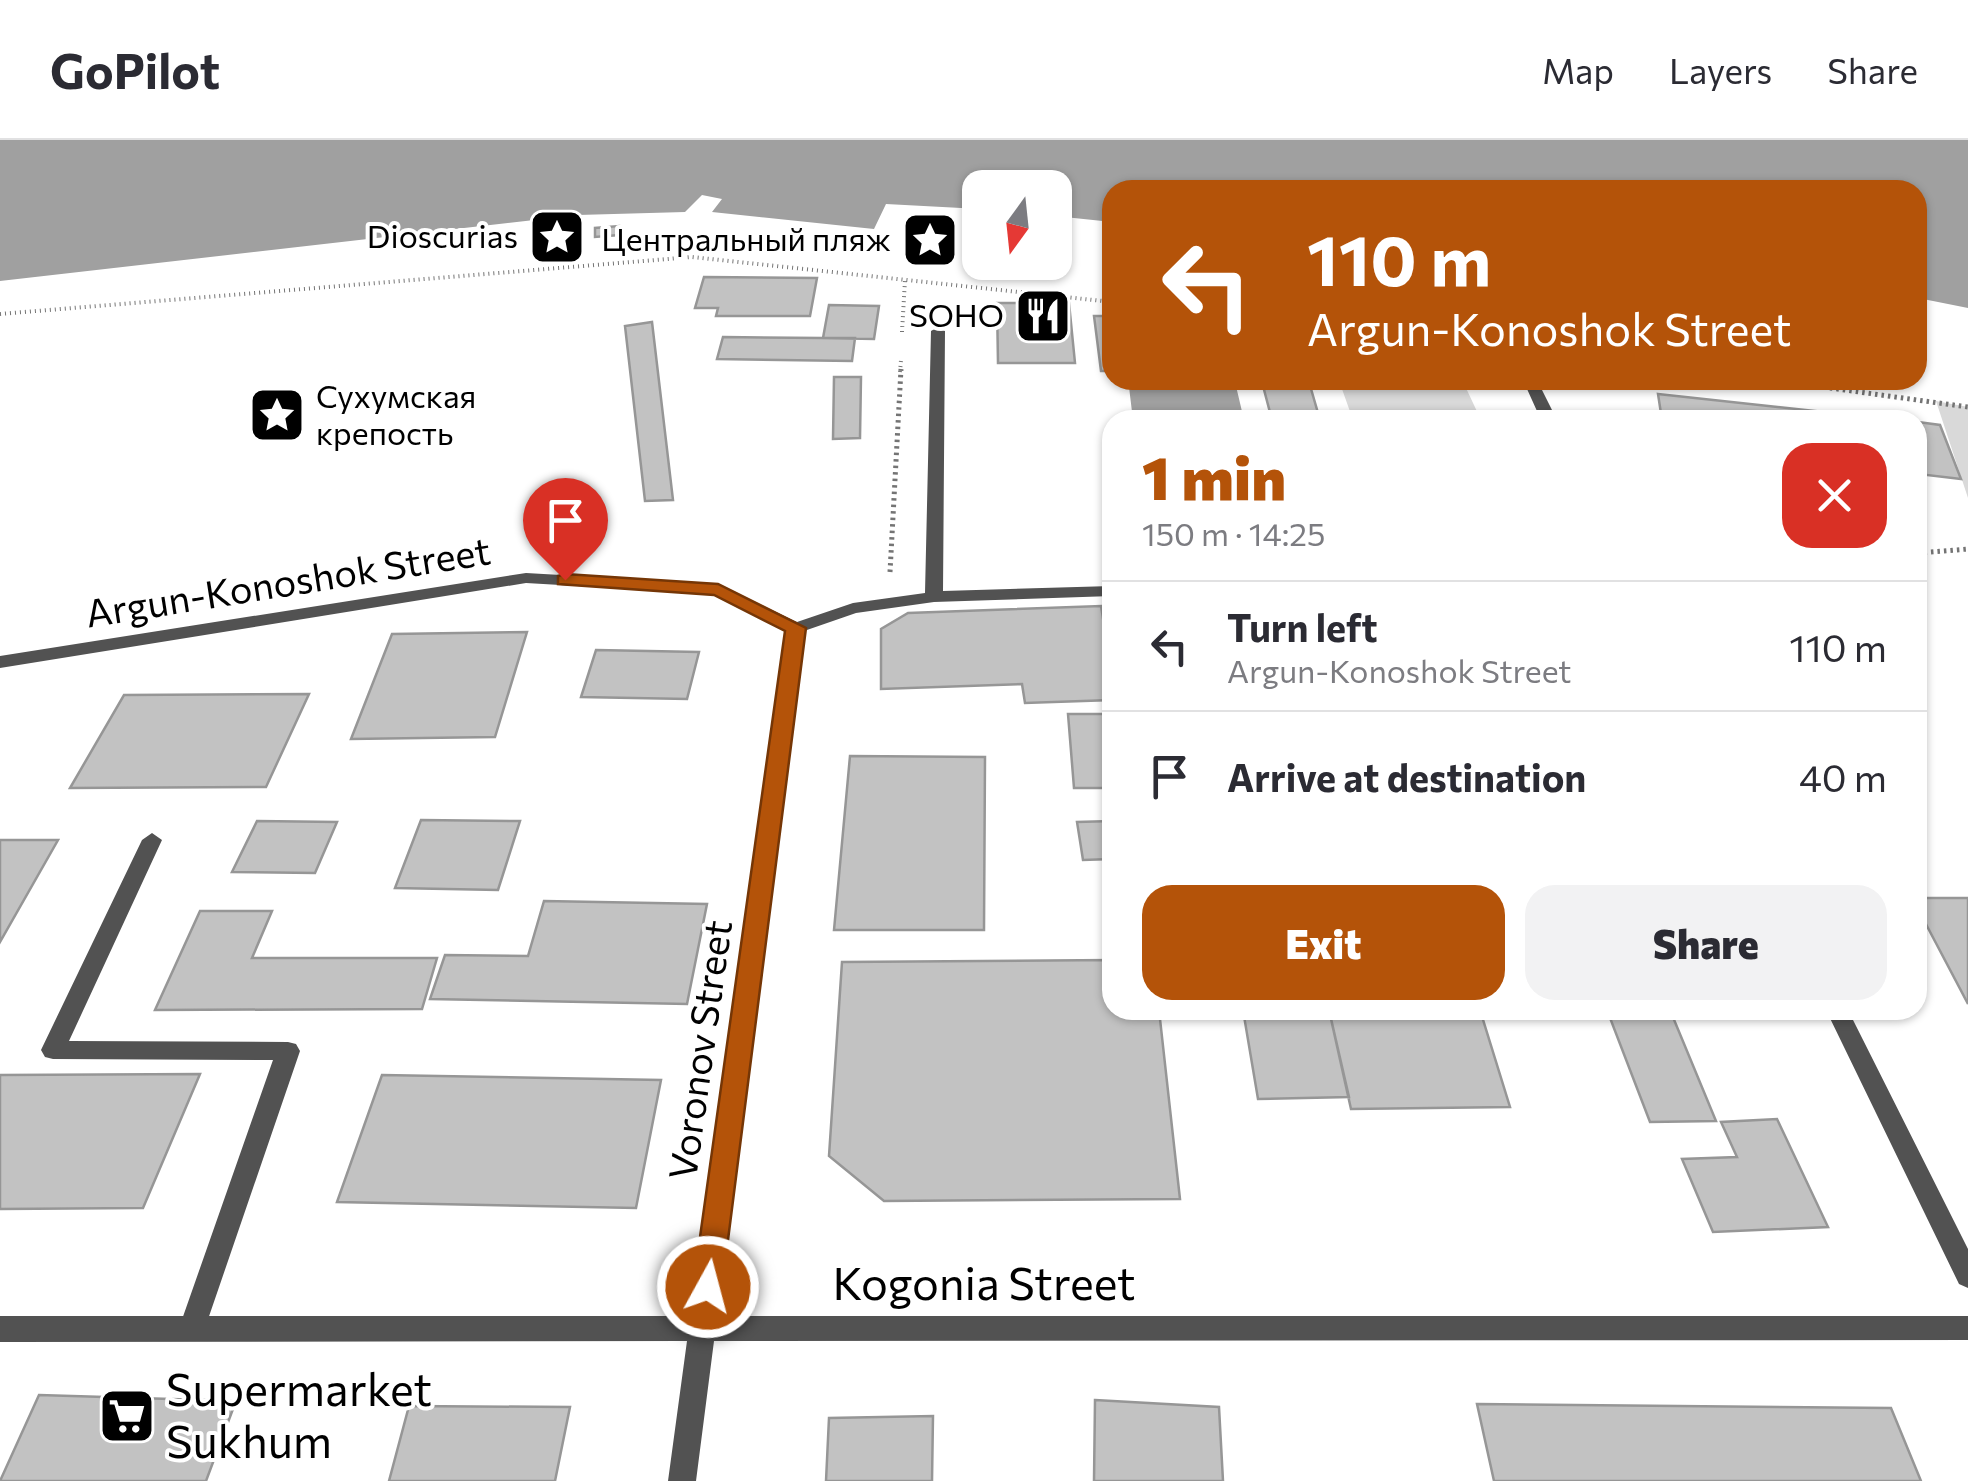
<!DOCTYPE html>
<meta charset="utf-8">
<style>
:root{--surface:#fff;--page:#f2f2f3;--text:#2b2b33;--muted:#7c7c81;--line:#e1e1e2;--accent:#b45309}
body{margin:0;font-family:Commissioner,sans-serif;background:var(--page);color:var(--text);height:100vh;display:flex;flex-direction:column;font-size:38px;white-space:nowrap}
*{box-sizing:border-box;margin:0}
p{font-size:32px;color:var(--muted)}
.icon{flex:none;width:55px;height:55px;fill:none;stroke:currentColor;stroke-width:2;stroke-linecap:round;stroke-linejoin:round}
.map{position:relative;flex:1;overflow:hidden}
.panel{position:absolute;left:1102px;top:270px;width:825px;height:610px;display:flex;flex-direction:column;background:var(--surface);border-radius:30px;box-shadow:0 2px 8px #0004}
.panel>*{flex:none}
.banner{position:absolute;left:1102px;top:40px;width:825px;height:210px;border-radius:30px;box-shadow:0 2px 8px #0004;background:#b45309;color:#fff;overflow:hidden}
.needle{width:65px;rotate:195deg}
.controls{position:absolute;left:962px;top:30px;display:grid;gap:20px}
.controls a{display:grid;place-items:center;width:110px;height:110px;border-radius:20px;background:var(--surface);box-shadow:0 2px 8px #0004;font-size:50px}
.pin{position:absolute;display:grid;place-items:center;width:85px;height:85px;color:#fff;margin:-102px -42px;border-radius:50% 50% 50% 0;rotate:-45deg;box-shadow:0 0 10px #0007}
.pin .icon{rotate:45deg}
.me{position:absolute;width:110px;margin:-55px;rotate:7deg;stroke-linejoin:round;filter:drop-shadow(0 0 8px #0008)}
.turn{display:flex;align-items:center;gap:35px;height:210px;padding:0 40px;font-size:45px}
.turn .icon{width:130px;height:130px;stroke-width:2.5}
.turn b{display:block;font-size:70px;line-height:85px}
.round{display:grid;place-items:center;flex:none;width:105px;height:105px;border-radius:30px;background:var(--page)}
.head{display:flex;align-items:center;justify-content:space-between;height:170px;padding:0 40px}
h1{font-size:60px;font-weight:800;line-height:75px;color:var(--accent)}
.button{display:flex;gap:20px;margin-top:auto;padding:20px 40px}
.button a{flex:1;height:115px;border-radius:30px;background:var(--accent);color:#fff;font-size:40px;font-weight:800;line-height:115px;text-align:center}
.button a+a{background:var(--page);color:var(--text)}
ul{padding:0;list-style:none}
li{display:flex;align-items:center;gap:30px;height:130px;padding:0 40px;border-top:2px solid var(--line)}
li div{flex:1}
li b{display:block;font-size:38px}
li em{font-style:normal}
header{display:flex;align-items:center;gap:60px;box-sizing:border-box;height:140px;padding:0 50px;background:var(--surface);border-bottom:2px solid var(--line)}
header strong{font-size:48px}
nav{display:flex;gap:55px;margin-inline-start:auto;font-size:35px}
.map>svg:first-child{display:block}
.green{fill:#d9d9d9}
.water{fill:#a0a0a0}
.building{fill:#c2c2c2;stroke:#969696;stroke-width:2.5}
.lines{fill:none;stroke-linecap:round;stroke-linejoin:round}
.path-far1{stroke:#747474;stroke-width:4;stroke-dasharray:1 4;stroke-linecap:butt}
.path{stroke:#747474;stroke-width:5;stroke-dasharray:2.5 4;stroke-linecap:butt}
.lane{fill:#525252;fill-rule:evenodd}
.street{fill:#525252;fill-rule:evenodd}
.route{fill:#b45309;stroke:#753606;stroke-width:2.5}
.labels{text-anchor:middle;stroke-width:8;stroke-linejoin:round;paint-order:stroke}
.far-poi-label{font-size:32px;fill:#000;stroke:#fff;text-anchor:end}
.street-label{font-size:38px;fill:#000;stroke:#fff}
.near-street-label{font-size:45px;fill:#000;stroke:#fff}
.near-poi-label{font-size:45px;fill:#000;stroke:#fff;text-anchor:start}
</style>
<header>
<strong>GoPilot</strong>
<nav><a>Map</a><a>Layers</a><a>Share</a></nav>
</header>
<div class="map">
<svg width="1968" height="1341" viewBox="0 0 1968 1341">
<rect width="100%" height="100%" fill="#fff"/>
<path class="green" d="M1466 248 1481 280H1353L1342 249Z
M1936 261 1968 267V358Z"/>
<path class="water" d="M0 0H1968V168L1918 158V50H1112V82L1055 76V48H980V69L886 64 874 89 712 72 722 59 702 55 685 72 578 75 0 141Z
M1236 246 1244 280H1133L1129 247Z"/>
<path class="building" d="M619 86V95L595 97V88Z
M704 137 817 138 810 176H716L718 168H695Z
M997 163H1069L1075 223H998Z
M829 165 879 166 874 199 823 198Z
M1094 176H1112V231H1101Z
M652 182 673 360 645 361 625 186Z
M723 197 823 198H855L852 221 717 219Z
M834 237H861L860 298 833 299Z
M1262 242H1309L1320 280H1272Z
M1658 254 1898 280H1662Z
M1918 282 1940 285 1961 339 1918 334Z
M1101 466 1112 533V560L1025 563 1022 544 881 549V489L908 473Z
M527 492 495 597 351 599 392 494Z
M596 510 699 512 687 559 581 557Z
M309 554 266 647 70 648 124 555Z
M1068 574H1112V648H1074Z
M850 616 985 617 984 790H834Z
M421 680 520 681 498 750 395 748Z
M257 681 337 682 315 733 232 732Z
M1112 681V719L1083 720 1077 682Z
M0 700H58L0 802Z
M1918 758H1968V864L1918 769Z
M544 761 707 764 687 864 430 859 445 815 528 816Z
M200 771H272L252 818H437L422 869 155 870Z
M1112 820V870H1159L1180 1059 884 1061 829 1016 842 822Z
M1243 870H1329L1349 957 1258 959Z
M1329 870H1480L1510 967 1351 969Z
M1607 870H1670L1716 981 1650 982Z
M200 934 143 1068 0 1069V935Z
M382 935 661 940 636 1068 337 1062Z
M1777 979 1828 1087 1713 1092 1682 1019 1737 1017 1721 982Z
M39 1255 236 1261 206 1341H0Z
M1095 1260 1219 1267 1223 1341H1094Z
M1477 1264 1891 1268 1921 1341H1494Z
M409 1266 570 1267 555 1341H389Z
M933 1276 932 1341H826L829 1278Z"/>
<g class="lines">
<path class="path-far1" d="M0 174 692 117 1112 162
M902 192 905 140
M900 232 901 220"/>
<path class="path" d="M1772 240 1968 267
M1918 413 1968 409
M890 432 901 229"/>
<path class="lane" d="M152 693 162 700 69 901 288 902 296 904 300 911 205 1188 201 1197 192 1200 183 1197 179 1188 273 920 53 919 45 917 41 910 142 700Z"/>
<path class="street" d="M938 187 945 191 943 451 1112 446V456L934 462 856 473 804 491 717 1176H1968V1200L714 1201 696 1341H668L687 1201 0 1202V1176H691L787 490 715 454 526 443 0 528V516L526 433 718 444 797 482 853 463 925 453 931 191Z
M1523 240H1537L1557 280H1541Z
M1826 870H1848L1968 1109V1148L1959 1144Z"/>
</g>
<path class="route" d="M565 434 718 444 806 488 722 1147 718 1157 708 1161 697 1157 693 1147 785 491 714 455 558 444V436Z"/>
<defs>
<g id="sight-square" transform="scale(2.875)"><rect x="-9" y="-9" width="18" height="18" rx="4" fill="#000" stroke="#fff"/><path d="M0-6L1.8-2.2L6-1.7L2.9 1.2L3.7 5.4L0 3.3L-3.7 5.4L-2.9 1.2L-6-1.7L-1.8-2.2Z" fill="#fff"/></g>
<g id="restaurant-square" transform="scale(2.875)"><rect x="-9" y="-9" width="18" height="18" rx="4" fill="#000" stroke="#fff"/><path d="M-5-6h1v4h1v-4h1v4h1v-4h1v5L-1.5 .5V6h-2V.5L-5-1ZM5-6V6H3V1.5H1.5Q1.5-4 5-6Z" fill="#fff"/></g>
<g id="supermarket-square" transform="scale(2.875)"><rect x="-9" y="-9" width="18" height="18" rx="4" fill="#000" stroke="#fff"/><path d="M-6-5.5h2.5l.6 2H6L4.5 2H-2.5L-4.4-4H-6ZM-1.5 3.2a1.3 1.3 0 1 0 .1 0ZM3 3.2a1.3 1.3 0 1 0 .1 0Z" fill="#fff"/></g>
</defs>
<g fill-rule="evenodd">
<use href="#sight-square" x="557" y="97"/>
<use href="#sight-square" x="930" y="100"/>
<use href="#restaurant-square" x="1043" y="176"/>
<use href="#sight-square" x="277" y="275"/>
<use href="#supermarket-square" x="127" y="1276"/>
</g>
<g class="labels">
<g class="far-poi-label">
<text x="518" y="108">Dioscurias</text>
<text x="891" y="111">Центральный пляж</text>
<text x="1004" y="187">SOHO</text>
<text x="316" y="268" text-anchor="start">Сухумская<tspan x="316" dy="37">крепость</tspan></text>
</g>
<g class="street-label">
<text transform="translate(288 443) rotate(-9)" y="13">Argun-Konoshok Street</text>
<text transform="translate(701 910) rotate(-82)" y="13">Voronov Street</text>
</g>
<g class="near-street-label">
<text x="984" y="1160">Kogonia Street</text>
</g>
<g class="near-poi-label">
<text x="166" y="1266">Supermarket<tspan x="166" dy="52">Sukhum</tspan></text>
</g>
</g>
</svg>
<div class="controls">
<a><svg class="needle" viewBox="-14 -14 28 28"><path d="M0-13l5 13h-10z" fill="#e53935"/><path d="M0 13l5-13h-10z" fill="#7c7c81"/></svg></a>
</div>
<div class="pin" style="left:565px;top:440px;background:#d93025"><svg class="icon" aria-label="arrive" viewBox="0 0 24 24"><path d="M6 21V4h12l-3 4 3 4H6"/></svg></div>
<svg class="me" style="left:708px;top:1147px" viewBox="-20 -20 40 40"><circle r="17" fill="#b45309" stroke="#fff" stroke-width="3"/><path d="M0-11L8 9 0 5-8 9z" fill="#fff"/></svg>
<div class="banner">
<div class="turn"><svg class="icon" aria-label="left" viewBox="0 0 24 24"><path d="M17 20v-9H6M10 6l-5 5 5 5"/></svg><div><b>110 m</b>Argun-Konoshok Street</div></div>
</div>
<section class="panel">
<div class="head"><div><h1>1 min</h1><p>150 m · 14:25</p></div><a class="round" style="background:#d93025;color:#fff"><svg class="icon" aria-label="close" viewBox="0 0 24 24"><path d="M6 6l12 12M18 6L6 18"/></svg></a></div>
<ul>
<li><svg class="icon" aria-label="left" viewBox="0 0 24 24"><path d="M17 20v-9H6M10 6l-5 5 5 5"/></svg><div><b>Turn left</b><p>Argun-Konoshok Street</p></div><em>110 m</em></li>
<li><svg class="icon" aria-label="arrive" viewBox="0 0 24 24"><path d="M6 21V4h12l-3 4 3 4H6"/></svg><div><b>Arrive at destination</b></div><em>40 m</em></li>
</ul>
<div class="button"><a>Exit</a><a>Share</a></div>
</section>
</div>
